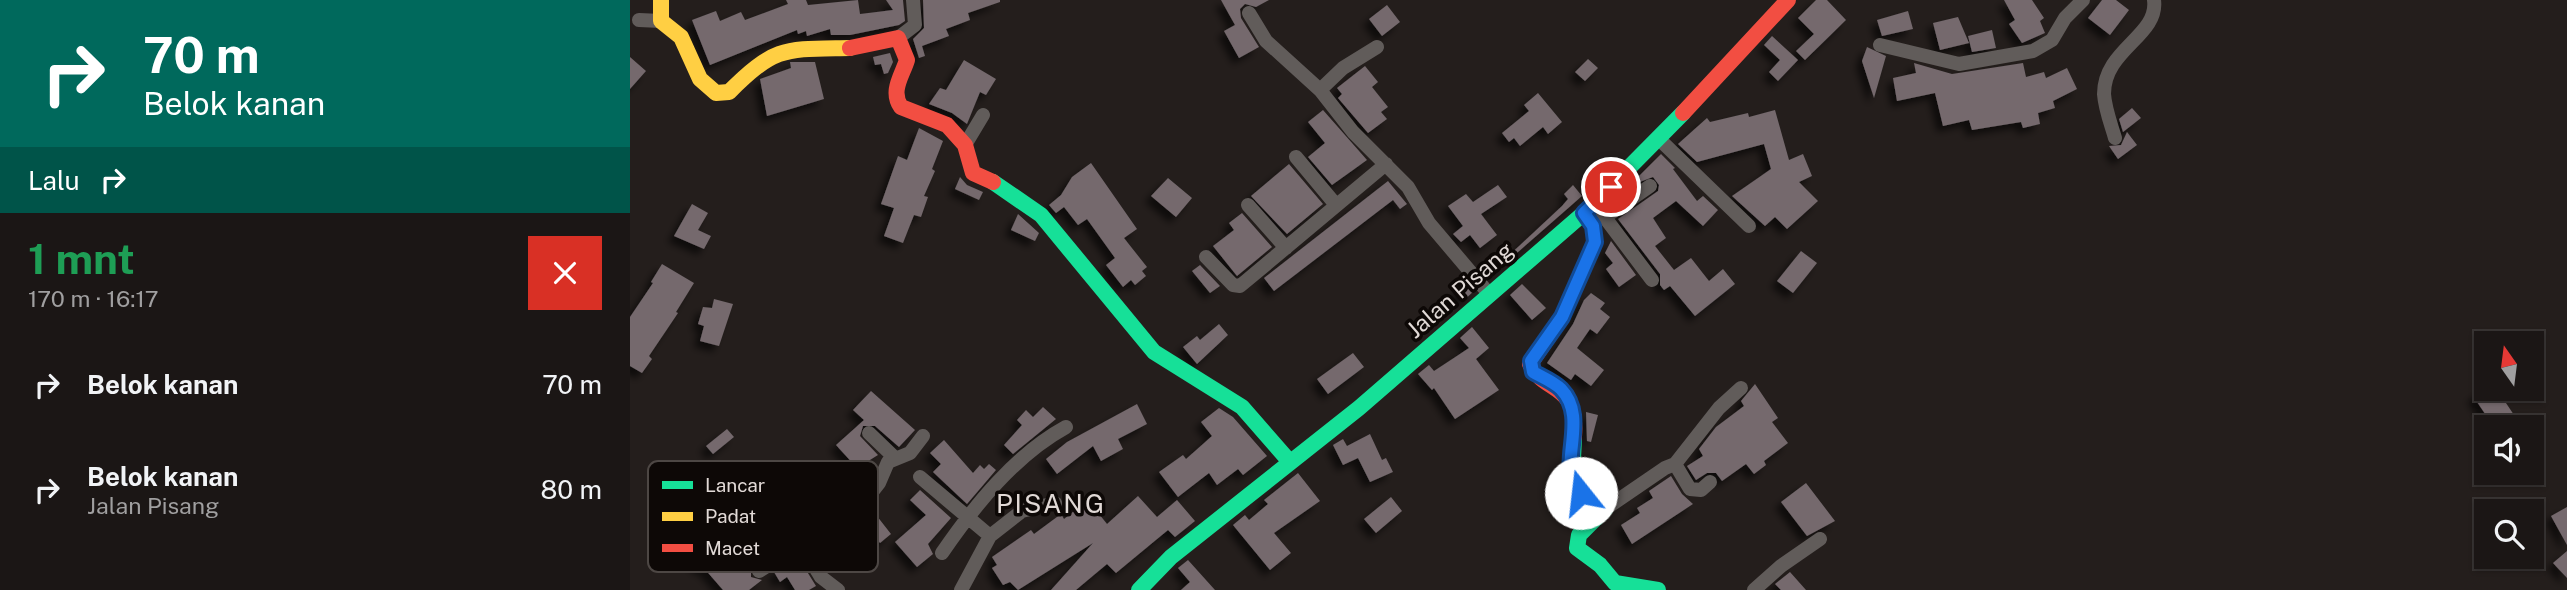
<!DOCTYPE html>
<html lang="id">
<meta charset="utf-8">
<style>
:root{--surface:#1b1615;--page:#282322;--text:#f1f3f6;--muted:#a09fa0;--line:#393534}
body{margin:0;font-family:"Public Sans",sans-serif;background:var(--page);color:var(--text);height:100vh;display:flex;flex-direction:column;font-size:26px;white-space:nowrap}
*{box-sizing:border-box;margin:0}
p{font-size:23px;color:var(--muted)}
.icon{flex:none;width:38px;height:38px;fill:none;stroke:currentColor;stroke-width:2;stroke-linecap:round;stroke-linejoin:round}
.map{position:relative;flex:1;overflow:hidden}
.panel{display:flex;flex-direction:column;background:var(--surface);width:630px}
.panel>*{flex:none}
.guide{background:#00695c;color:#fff;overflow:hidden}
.needle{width:46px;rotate:346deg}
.controls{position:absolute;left:1844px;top:331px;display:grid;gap:14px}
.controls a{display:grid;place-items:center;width:70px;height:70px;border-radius:0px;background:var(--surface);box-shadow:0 2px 5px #0004,0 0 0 2px var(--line);font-size:35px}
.pin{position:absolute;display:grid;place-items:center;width:60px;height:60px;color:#fff;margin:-30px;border:4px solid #fff;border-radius:50%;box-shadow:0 2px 7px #0007}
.me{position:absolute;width:77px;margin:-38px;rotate:344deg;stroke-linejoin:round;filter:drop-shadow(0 0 5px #0008)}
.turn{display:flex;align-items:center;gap:24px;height:147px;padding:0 28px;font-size:32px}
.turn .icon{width:91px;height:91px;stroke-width:2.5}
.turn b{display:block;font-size:49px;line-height:60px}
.then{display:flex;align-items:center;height:66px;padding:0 28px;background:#0003;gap:14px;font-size:26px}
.round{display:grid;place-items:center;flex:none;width:74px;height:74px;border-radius:0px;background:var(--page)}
.summary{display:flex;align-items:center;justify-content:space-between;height:119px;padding:0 28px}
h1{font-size:42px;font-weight:700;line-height:52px;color:#1e9e55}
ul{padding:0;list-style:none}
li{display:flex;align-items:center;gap:21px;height:105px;padding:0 28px}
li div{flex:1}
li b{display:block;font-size:26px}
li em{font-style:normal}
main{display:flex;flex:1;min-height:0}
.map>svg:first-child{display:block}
.building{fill:#74696d;filter:url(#shadow)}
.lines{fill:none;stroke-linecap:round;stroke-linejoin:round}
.street{stroke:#615c5a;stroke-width:14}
.fast{stroke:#16e098;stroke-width:16}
.slow{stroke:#ffcf43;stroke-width:16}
.jam{stroke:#f24e42;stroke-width:16}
.route-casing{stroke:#114b97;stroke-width:18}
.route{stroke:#1a73e8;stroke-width:12}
.labels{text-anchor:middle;stroke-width:7;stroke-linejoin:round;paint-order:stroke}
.street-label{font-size:23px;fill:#e1d9d6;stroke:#0d0806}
.quarter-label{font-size:26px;letter-spacing:2px;fill:#e1d9d6;stroke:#0d0806}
.key{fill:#0d0806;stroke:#4d4744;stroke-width:2}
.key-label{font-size:19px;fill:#e1d9d6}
</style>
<main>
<section class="panel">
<div class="guide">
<div class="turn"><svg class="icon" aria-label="right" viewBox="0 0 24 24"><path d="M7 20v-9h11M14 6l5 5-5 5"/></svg><div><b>70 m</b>Belok kanan</div></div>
<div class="then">Lalu<svg class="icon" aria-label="right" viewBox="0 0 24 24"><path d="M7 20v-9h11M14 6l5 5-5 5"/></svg></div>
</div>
<div class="summary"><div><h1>1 mnt</h1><p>170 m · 16:17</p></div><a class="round" style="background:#d93025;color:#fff"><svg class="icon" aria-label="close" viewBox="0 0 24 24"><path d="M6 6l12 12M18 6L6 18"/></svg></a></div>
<ul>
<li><svg class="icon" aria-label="right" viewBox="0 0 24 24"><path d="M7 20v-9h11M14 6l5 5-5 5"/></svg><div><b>Belok kanan</b></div><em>70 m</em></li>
<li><svg class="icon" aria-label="right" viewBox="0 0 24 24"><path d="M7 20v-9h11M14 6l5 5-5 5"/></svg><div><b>Belok kanan</b><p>Jalan Pisang</p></div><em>80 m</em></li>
</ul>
</section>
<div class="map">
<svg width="1937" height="590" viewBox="0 0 1937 590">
<defs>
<filter id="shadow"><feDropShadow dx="-6" dy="6" stdDeviation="3.5" flood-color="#0009"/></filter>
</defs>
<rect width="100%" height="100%" fill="#241e1c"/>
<path class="building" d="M156 0H176L178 5 228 0 230 14 263 10 256 0H273L275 21 269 25 220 35H201L200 29 177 36 176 31 168 34 167 30 80 65 62 20 86 11 90 21 111 12 115 20 158 4Z
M293 0H370V2L338 13 340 20 316 29 319 36 292 46 295 56 289 58 283 39 294 28Z
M591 0H639L626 7 615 4 610 9 611 18 629 47 609 58 594 31 605 25Z
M1186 0H1197L1216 20 1175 60 1166 51 1184 34 1168 18Z
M1374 0H1402L1414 18 1410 21 1415 33 1392 43 1379 24 1385 20Z
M1472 0H1486L1499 10 1480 35 1458 18Z
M757 5 770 22 752 36 739 19Z
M1278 11 1283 29 1252 36 1247 20Z
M1328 17 1339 43 1310 50 1303 23Z
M1362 30 1366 48 1342 52 1338 36Z
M1142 36 1168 60 1148 81 1139 72 1150 60 1134 45Z
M1237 47 1256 56 1244 98 1232 61Z
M260 53 263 62 258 73 254 74 251 64 245 65 243 57Z
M0 57 16 71 0 89Z
M958 59 968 68 955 81 945 72Z
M334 60 366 79 356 95 350 92 337 124 322 113 299 104 310 88 316 90Z
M160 62H185L194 99 137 116 130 79 161 68Z
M1284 63 1322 74 1393 63 1396 77 1414 72 1416 78 1437 68 1447 89 1423 101 1425 108 1408 113 1410 124 1393 128 1391 122 1342 130 1339 120 1313 126 1305 93 1267 101 1263 78 1286 73Z
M735 66 748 82 742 87 758 107 751 112 757 119 738 133 708 98 712 94 707 88Z
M908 93 932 122 918 134 913 127 890 146 884 138 879 142 872 133 899 111 894 105Z
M1502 108 1511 118 1493 132 1489 119Z
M693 110 737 160 702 185 678 157 695 143 678 122Z
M1145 110 1159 160 1173 154 1182 176 1169 182 1188 201 1157 229 1145 217 1135 226 1102 196 1141 169 1134 144 1067 162 1048 144 1077 118 1080 122 1118 113 1119 117Z
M289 128 313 141 302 169 305 171 294 196 298 197 291 217 284 215 273 243 254 236 264 208 251 204 268 156 277 160Z
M1497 132 1507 145 1488 159 1479 146 1491 145Z
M1031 154 1045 168 1043 169 1067 201 1073 196 1088 210 1073 226 1046 201 1023 218 1036 238 1025 246 1044 270 1061 258 1079 281 1093 269 1105 284 1065 316 1040 286 1034 290 1030 285V274L988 219 1028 191 1029 185 1023 177 1007 183 1005 180Z
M461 163 507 229 494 238 517 267 512 271 516 276 505 285 501 280 493 287 476 265 485 258 457 219 448 225 434 207 426 213 419 205 431 195 442 177Z
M659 164 693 204 657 234 621 196Z
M330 177 337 185 353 192 349 200 325 189Z
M538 178 562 198 546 217 521 196Z
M758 181 777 204 770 209 763 200 644 291 634 278Z
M868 185 877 197 851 214 867 235 850 248 840 235 831 242 823 234 833 226 818 206 836 194 843 202Z
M943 185 952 196 863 274 861 272 874 260 932 206 938 199 934 194Z
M62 204 78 213 68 230 81 236 74 249 44 236Z
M612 213 642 247 607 276 583 246 604 230 599 223Z
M388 214 409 233 405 241 381 230Z
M981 241 1006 275 989 287 976 269 983 263 975 253Z
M1171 251 1187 263 1163 293 1147 281Z
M32 264 64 283 46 312 48 313 19 356 22 359 12 373 0 366V317L23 283 21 282Z
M570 265 590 286 580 293 562 271Z
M837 283 844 291 834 300 827 290Z
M892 284 916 308 902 320 880 295Z
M961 293 975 303 970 309 980 317 967 334 960 329 947 348 974 370 961 386 945 374 941 380 917 363 943 324 954 300Z
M84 299 103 304 89 346 70 341 74 326 68 324 73 307 82 308Z
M589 324 598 335 567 364 553 347 567 336 570 340Z
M842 327 859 348 846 359 869 390 825 419 804 388 802 390 788 374 799 365 804 371 839 348 830 338Z
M723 353 734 367 698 394 687 379Z
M1125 384 1148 418 1142 422 1158 443 1134 461 1136 465 1124 474 1116 464 1092 481 1086 473H1077L1066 480 1057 466 1073 456 1069 449 1086 427 1114 406 1111 401Z
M1857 388H1866L1886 418 1872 427H1864L1843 396Z
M241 391 285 430 269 447 245 426H233L230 436 248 455 227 468 206 445 234 420 223 410Z
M507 404 517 424 488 439 493 449 471 461 463 446 427 474 416 459 437 442Z
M413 407 426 419 383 454 374 445 392 425 387 420 396 410 403 417Z
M589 408 603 417 637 456 613 475 608 469 587 485 579 473 548 497 529 472 553 455 556 459 582 436 571 422Z
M956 412 968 415 961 442 957 441Z
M97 429 104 437 83 454 76 446Z
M740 434 752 460 756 458 763 472 740 482 728 458 713 465 703 445 713 439 717 446Z
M314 440 343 473 350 465 354 469 359 464 366 470 337 504 303 472 311 464 300 453Z
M668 473 690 501 644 533 661 553 640 570 603 525 615 515 619 520 638 504 634 500Z
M1041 476 1052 494 1063 504 1002 544 991 525 1010 513 1007 508 1023 498 1019 491Z
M1176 483 1205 521 1177 536 1151 502Z
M290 490 321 518 298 544 303 554 287 567 265 542 296 515 280 500Z
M130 495 141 513 104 534 109 540 102 545 121 567V577L132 580 119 590H93L73 567 70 569 54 548Z
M508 496 527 517 547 500 565 521 545 537 538 530 486 573 477 564 446 590H421L463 543 388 590 380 582 373 585 362 568 367 565 362 557 401 530 404 534 431 514 434 519 458 500 477 524Z
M761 497 772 511 746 533 734 519Z
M1937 507V545L1921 516Z
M243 511 261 534 250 543 246 538 234 548 218 529Z
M1937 551V578L1923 563Z
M168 557 186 586 179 590H165L157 577 150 582 144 572Z
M558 560 585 590H551L560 582 548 568Z
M1160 572 1176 590H1151L1145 584Z"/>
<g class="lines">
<path class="street" d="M619 13 636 41 690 90 723 132 778 187 799 223 860 295
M9 20 31 21
M268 38 285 25 283 0
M1250 45 1329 64 1403 51 1422 40 1435 18 1453 0
M690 90 713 68 747 47
M1485 138C1481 124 1475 109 1474 94 1474 49 1529 36 1524 0
M1029 139 1119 226
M335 145 353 115
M666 157 706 205
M964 203 1022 280
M618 205 656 248
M975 217 1020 186
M576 257 603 285 610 286 756 164
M239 433 265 458
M1045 464 1060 489 1071 490 1080 482
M290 477 360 536 331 590
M975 509 1035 468 1045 464 1089 408 1111 388
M360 536 392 511 425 503
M312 553C345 505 385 455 436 427
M129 571 171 544
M208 590 191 577 171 544 235 501 249 483 258 462 280 453 293 436
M1124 590 1151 566 1190 539"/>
<path class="fast" d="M363 182 411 215 524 352 612 407 660 462
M944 437 942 483 975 509 949 535 947 548 970 565 985 583 1028 590
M509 590 541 557 729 408 954 213 1053 113"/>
<path class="slow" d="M31 0V21L51 37 70 79 86 93 99 92C146 45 156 49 220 48"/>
<path class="jam" d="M220 48 268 38 277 60C272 76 260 91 271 107L317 125 335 145 343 173 363 182
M1053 113 1158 0
M944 437C948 380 916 396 900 364L932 317 965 242 963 226 954 213"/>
</g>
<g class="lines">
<g class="route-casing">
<path id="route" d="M951 493C924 469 961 420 931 389 924 382 912 377 903 372L901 361 932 317 965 242 963 226 954 213 981 187"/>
</g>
<use href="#route" class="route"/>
</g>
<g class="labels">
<g class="street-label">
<text transform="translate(830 290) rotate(-41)" y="8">Jalan Pisang</text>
</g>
<g class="quarter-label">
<text x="421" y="513">PISANG</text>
</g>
</g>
<rect x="18" y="461" width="230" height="111" rx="10" class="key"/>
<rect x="32" y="481" width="31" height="8" fill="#16e098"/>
<rect x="32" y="512" width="31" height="9" fill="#ffcf43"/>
<rect x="32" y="544" width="31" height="8" fill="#f24e42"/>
<g class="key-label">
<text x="75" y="492">Lancar</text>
<text x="75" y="523">Padat</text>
<text x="75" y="555">Macet</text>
</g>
</svg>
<div class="controls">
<a><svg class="needle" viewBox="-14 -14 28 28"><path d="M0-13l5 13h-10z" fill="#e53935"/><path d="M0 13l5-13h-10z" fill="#a09fa0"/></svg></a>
<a><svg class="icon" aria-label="sound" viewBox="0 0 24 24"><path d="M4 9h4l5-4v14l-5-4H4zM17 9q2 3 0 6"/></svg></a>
<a><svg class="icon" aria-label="search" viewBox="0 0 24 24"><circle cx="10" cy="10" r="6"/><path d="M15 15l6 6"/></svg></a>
</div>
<div class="pin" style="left:981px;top:187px;background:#d93025"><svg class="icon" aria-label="arrive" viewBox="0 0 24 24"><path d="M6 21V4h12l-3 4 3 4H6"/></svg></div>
<svg class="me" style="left:951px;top:493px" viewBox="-20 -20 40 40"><circle r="19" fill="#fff"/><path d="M0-13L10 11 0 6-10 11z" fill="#1a73e8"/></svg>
</div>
</main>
